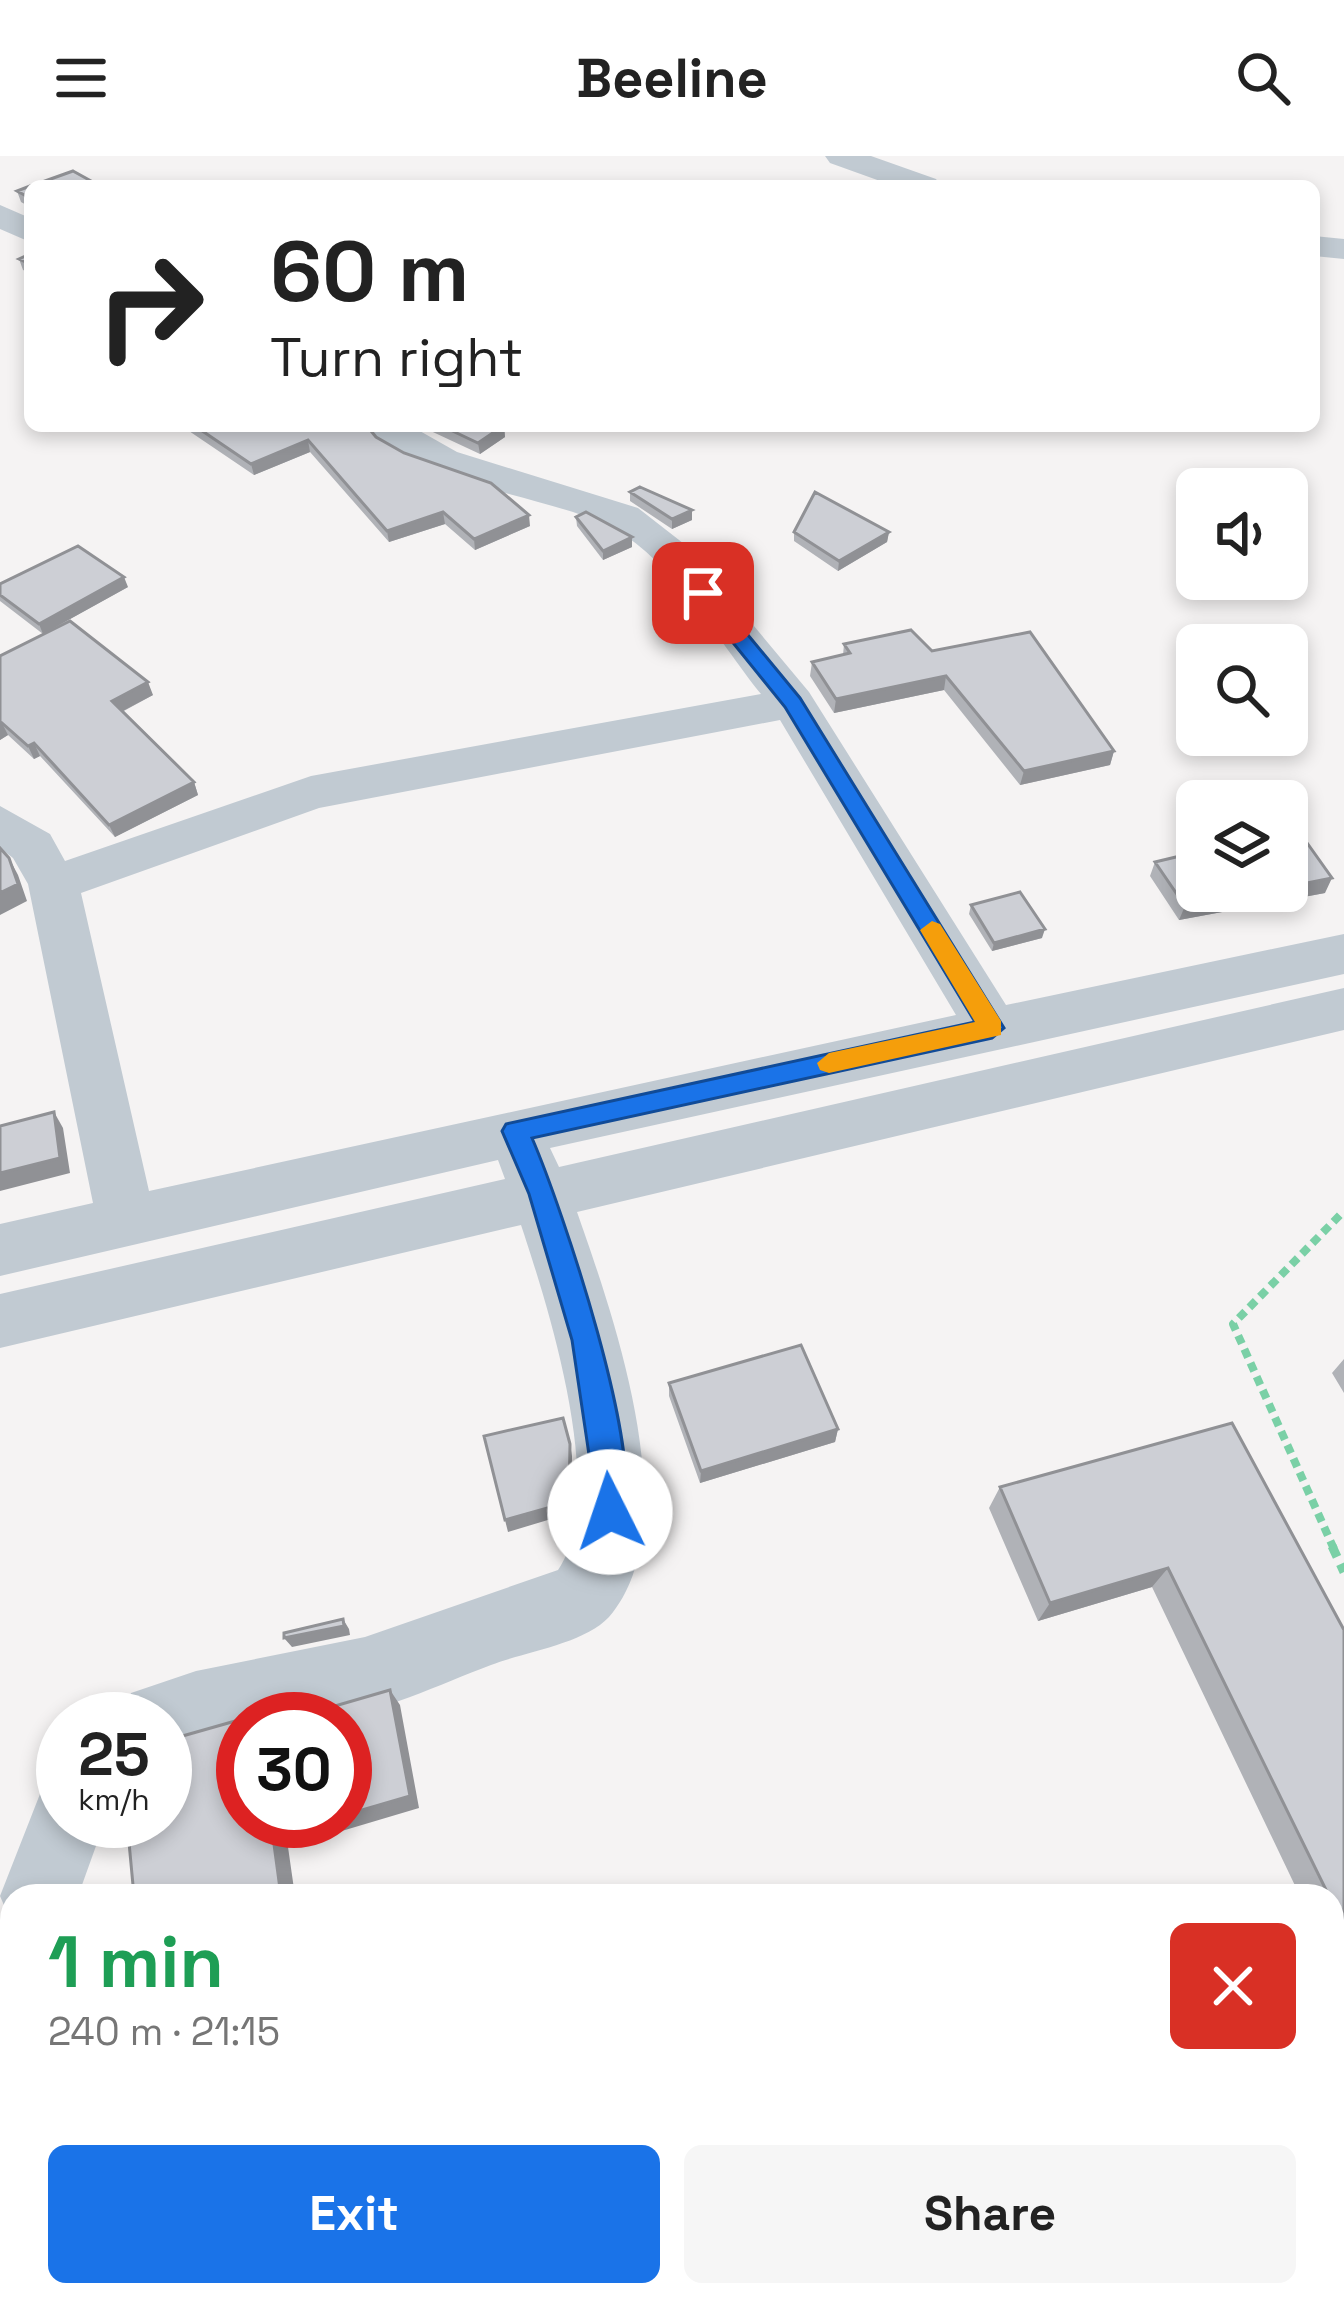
<!DOCTYPE html>
<meta charset="utf-8">
<style>
:root{--surface:#fff;--page:#f6f6f6;--text:#222;--muted:#767676;--accent:#1a73e8}
body{margin:0;font-family:"Space Grotesk",sans-serif;background:var(--page);color:var(--text);height:100vh;display:flex;flex-direction:column;font-size:45px;white-space:nowrap}
*{box-sizing:border-box;margin:0}
p{font-size:39px;color:var(--muted)}
.icon{flex:none;width:66px;height:66px;fill:none;stroke:currentColor;stroke-width:2;stroke-linecap:round;stroke-linejoin:round}
.map{position:relative;flex:1;overflow:hidden}
.sheet{position:absolute;left:0px;top:1728px;width:1344px;height:423px;display:flex;flex-direction:column;background:var(--surface);border-radius:36px 36px 0 0;box-shadow:0 6px 18px #0003}
.sheet>*{flex:none}
.banner{position:absolute;left:24px;top:24px;width:1296px;height:252px;border-radius:18px;box-shadow:0 6px 18px #0003;background:#fff;color:var(--text);overflow:hidden}
.fabs{position:absolute;left:1176px;top:312px;display:grid;gap:24px}
.fabs a{display:grid;place-items:center;width:132px;height:132px;border-radius:18px;background:var(--surface);box-shadow:0 6px 18px #0003;font-size:60px}
.speed{position:absolute;left:36px;top:1536px;display:flex;gap:24px;font-size:60px;font-weight:700;text-align:center}
.speed>*{display:grid;place-content:center;width:156px;height:156px;border-radius:50%;background:var(--surface);box-shadow:0 6px 18px #0003;line-height:1}
.speed small{font-size:30px;font-weight:400}
.speed .limit{border:18px solid #d22;background:#fff;color:#111}
.pin{position:absolute;display:grid;place-items:center;width:102px;height:102px;color:#fff;margin:-51px;border-radius:24px;box-shadow:0 6px 18px #0006}
.me{position:absolute;width:132px;margin:-66px;rotate:356deg;stroke-linejoin:round;filter:drop-shadow(0 0 9px #0008)}
.turn{display:flex;align-items:center;gap:42px;height:252px;padding:0 48px;font-size:54px}
.turn .icon{width:156px;height:156px;stroke-width:2.5}
.turn b{display:block;font-size:84px;line-height:102px}
.round{display:grid;place-items:center;flex:none;width:126px;height:126px;border-radius:18px;background:var(--page)}
.head{display:flex;align-items:center;justify-content:space-between;height:204px;padding:0 48px}
h1{font-size:72px;font-weight:800;line-height:90px;color:#1e9e55}
.cta{display:flex;gap:24px;margin-top:auto;padding:24px 48px}
.cta a{flex:1;height:138px;border-radius:18px;background:var(--accent);color:#fff;font-size:48px;font-weight:800;line-height:138px;text-align:center}
.cta a+a{background:var(--page);color:var(--text)}
header{display:flex;justify-content:space-between;align-items:center;height:156px;padding:0 48px;background:var(--surface);font-size:54px;font-weight:800}
.map>svg:first-child{display:block}
.lines{fill:none;stroke-linecap:round;stroke-linejoin:round}
.path-far1{stroke:#7ad0a6;stroke-width:8;stroke-dasharray:9 6;stroke-linecap:butt}
.path{stroke:#7ad0a6;stroke-width:9;stroke-dasharray:12 8;stroke-linecap:butt}
.minor{fill:#c1cad2;fill-rule:evenodd}
.wall{fill:#b0b2b7}
.shaded-wall{fill:#909195}
.building{fill:#cdcfd5;stroke:#909195;stroke-width:3}
.route{fill:#1a73e8;stroke:#114b97;stroke-width:3}
.slow{fill:#f59e0b}
</style>
<header><svg class="icon" aria-label="menu" viewBox="0 0 24 24"><path d="M4 6h16M4 12h16M4 18h16"/></svg>Beeline<svg class="icon" aria-label="search" viewBox="0 0 24 24"><circle cx="10" cy="10" r="6"/><path d="M15 15l6 6"/></svg></header>
<div class="map">
<svg width="1344" height="2150" viewBox="0 0 1344 2150">
<rect width="100%" height="100%" fill="#f5f3f3"/>
<g class="lines">
<path class="path-far1" d="M1334 1393 1233 1168 1344 1055"/>
<path class="path" d="M1332 1390 1344 1416"/>
<path class="minor" d="M825 0H871L936 23 941 30H894L830 7Z
M0 49 30 62V86L0 73Z
M1314 80 1344 83V103L1314 100Z
M363 270H411L457 296 638 352 688 391 809 536 1006 849 1344 778V818L550 992 559 1011 1344 832V874L577 1056C612 1156 689 1369 609 1461 584 1488 524 1496 491 1509 440 1528 380 1558 325 1563 298 1565 270 1563 243 1563V1579L165 1597V1563H121L131 1537 196 1515 365 1481 558 1414C609 1340 548 1150 521 1069L0 1192V1138L505 1023 498 1004 0 1120V1068L93 1047 28 728 13 702 0 692V650L50 678 65 705 311 620 761 538C717 483 671 401 607 369 547 340 400 324 363 270ZM780 564 956 859 149 1035 81 737 319 652Z
M63 1629V1665H105L78 1740H12V1768L0 1740 40 1638Z
M12 1773V1877L0 1882V1778Z"/>
</g>
<path class="wall" d="M30 30V51L21 46 17 35Z
M30 98V117L23 114 19 103Z
M188 270H367L376 281 530 370 475 394 445 368 389 386 310 296 254 319 189 275Z
M420 270H504L505 281 480 298Z
M630 336 692 364 672 373 630 345Z
M576 361 632 391 603 404 577 370Z
M794 376H889L887 386 838 415 794 385Z
M0 428 128 431 43 478 0 445Z
M844 488 932 495 1114 595 1110 609 1020 629 944 534 834 557 810 520 812 506 843 499Z
M0 500 153 539 122 556 194 626 198 639 115 681 40 600 34 603 8 579 0 584Z
M1155 706 1325 737 1179 764 1150 720Z
M971 749 1042 782 992 795 969 758Z
M1344 1203V1237L1332 1217Z
M669 1227 838 1273 835 1286 700 1327 669 1240Z
M1000 1331 1344 1474V2030L1332 2035V1825L1339 1823 1332 1807V1740H1300L1152 1431 1038 1465 989 1352Z
M382 2139H509L511 2150H170L352 2149Z"/>
<path class="shaded-wall" d="M504 270 505 281 480 298 478 287Z
M308 284 310 296 254 319 251 308Z
M692 354V364L672 373V363Z
M443 356 445 368 389 386 387 375Z
M529 359 530 370 475 394 474 383Z
M889 376 887 386 838 415 839 405Z
M632 381V391L603 404V395Z
M124 421 128 431 43 478 39 468Z
M946 520 944 534 834 557 836 543Z
M148 526 153 539 117 558 112 545Z
M2 567 8 579 0 584V568Z
M34 587 40 600 34 603 28 590Z
M1114 595 1110 609 1020 629 1024 615Z
M194 626 198 639 115 681 109 669Z
M9 702 18 719 27 745 0 759V737Z
M1332 722 1325 737 1179 764 1185 750 1264 735H1287V731Z
M1045 773 1042 782 992 795 994 787Z
M54 956 63 972 70 1017 0 1035V1017Z
M838 1273 835 1286 700 1327 701 1315Z
M570 1288 572 1300 571 1357 508 1376 505 1364Z
M1168 1412 1152 1431 1038 1465 1050 1447Z
M343 1463 349 1473 350 1479 292 1491 284 1482Z
M390 1534 400 1549 419 1652 288 1691 295 1740H281L273 1681 326 1665H345V1659Z
M335 2139H351L352 2149 337 2150Z
M500 2139H509L511 2150H502Z"/>
<path class="building" d="M73 15 100 30H31Z
M30 30V42L17 35Z
M30 98V108L19 103Z
M195 270H367L376 281 404 297 491 327 529 359 474 383 443 356 387 375 308 284 251 308Z
M442 270H503L478 287Z
M640 331 692 354 672 363 630 336Z
M815 336 889 376 839 405 794 376Z
M586 356 632 381 603 395 576 361Z
M78 390 124 421 39 468 0 439V428Z
M70 465 148 526 112 545 194 626 109 669 34 587 28 590 2 567 0 568V500Z
M911 474 932 495 1030 476 1114 595 1024 615 946 520 836 543 812 506 850 497 844 488Z
M1305 684 1332 722 1287 731V688Z
M0 692 9 702 18 728 0 737Z
M1197 696V735H1264L1185 750 1155 706Z
M1020 736 1045 773 994 787 971 749Z
M54 956 60 1002 0 1017V970Z
M801 1189 838 1273 701 1315 669 1227Z
M563 1262 570 1288 569 1346 505 1364 484 1280Z
M1232 1267 1344 1474V1772L1332 1747V1740H1329L1168 1412 1050 1447 1000 1331Z
M343 1463 344 1470 284 1482V1477Z
M390 1534 410 1640 345 1659V1563H243V1665H326L273 1681 281 1740H134L127 1665H165V1585L274 1554 335 1550Z
M1344 1825V2030L1332 2035V1829Z
M169 2139H335L337 2150H170Z
M392 2139H500L502 2150H360Z"/>
<path class="route" d="M696 433H710L800 542 1004 872 992 882 532 982C561 1049 648 1305 621 1366L610 1371 599 1366 572 1184 529 1038 502 975 506 968 975 866 785 551 696 441Z"/>
<path class="slow" d="M932 765 940 768 1001 865V879L829 917 820 914 817 907 829 897 975 866 920 774Z"/>
</svg>
<div class="fabs">
<a><svg class="icon" aria-label="sound" viewBox="0 0 24 24"><path d="M4 9h4l5-4v14l-5-4H4zM17 9q2 3 0 6"/></svg></a>
<a><svg class="icon" aria-label="search" viewBox="0 0 24 24"><circle cx="10" cy="10" r="6"/><path d="M15 15l6 6"/></svg></a>
<a><svg class="icon" aria-label="layers" viewBox="0 0 24 24"><path d="M12 4l9 5-9 5-9-5zM3 14l9 5 9-5"/></svg></a>
</div>
<div class="speed"><div>25<small>km/h</small></div><div class="limit">30</div></div>
<div class="pin" style="left:703px;top:437px;background:#d93025"><svg class="icon" aria-label="arrive" viewBox="0 0 24 24"><path d="M6 21V4h12l-3 4 3 4H6"/></svg></div>
<svg class="me" style="left:610px;top:1356px" viewBox="-20 -20 40 40"><circle r="19" fill="#fff"/><path d="M0-13L10 11 0 6-10 11z" fill="#1a73e8"/></svg>
<div class="banner">
<div class="turn"><svg class="icon" aria-label="right" viewBox="0 0 24 24"><path d="M7 20v-9h11M14 6l5 5-5 5"/></svg><div><b>60 m</b>Turn right</div></div>
</div>
<section class="sheet">
<div class="head"><div><h1>1 min</h1><p>240 m · 21:15</p></div><a class="round" style="background:#d93025;color:#fff"><svg class="icon" aria-label="close" viewBox="0 0 24 24"><path d="M6 6l12 12M18 6L6 18"/></svg></a></div>
<div class="cta"><a>Exit</a><a>Share</a></div>
</section>
</div>
